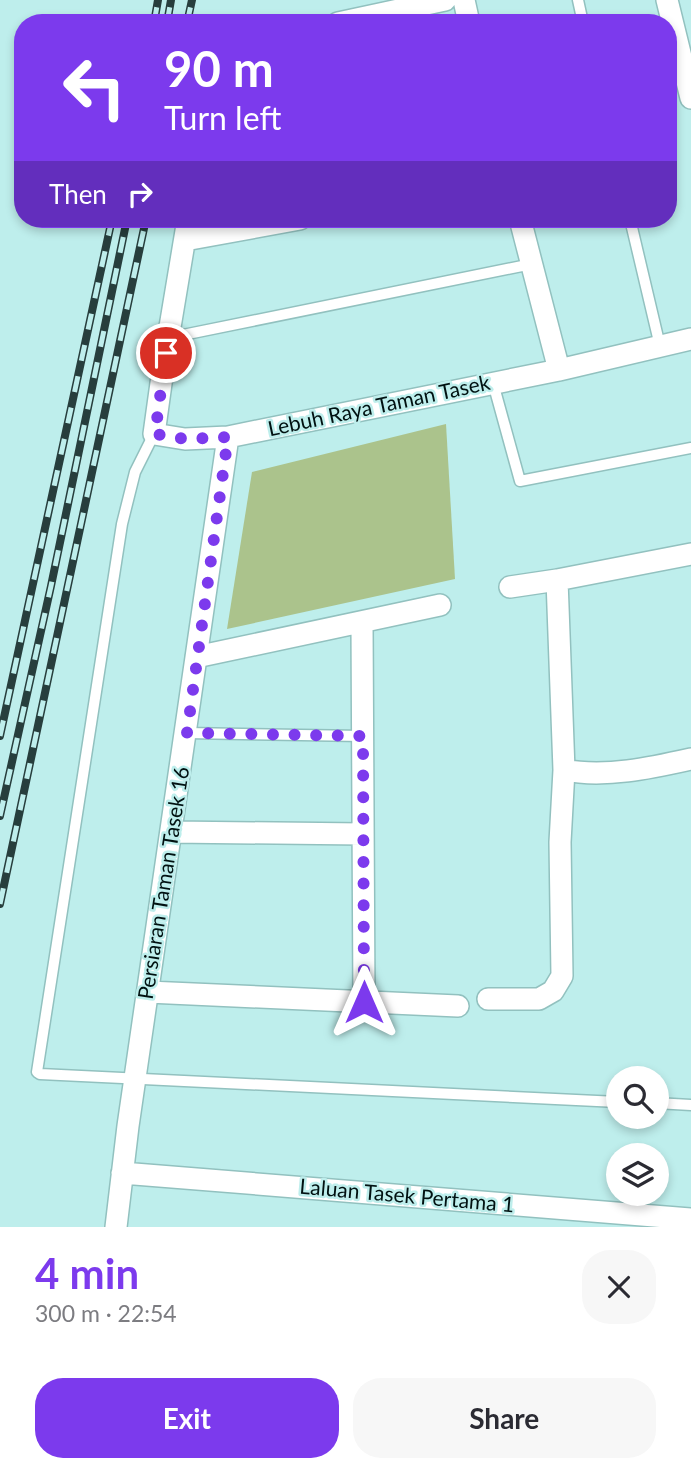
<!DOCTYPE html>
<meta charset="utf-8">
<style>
:root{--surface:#fff;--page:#f7f7f7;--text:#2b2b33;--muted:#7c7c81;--accent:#7c3aed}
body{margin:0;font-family:Lato,sans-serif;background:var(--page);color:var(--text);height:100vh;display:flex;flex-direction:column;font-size:26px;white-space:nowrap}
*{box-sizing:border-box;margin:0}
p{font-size:23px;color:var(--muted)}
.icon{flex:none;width:38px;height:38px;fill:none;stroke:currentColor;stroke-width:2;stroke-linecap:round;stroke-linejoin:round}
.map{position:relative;height:1227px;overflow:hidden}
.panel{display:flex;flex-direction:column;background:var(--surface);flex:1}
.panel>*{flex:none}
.banner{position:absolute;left:14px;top:14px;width:663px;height:214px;border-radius:28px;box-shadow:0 4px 10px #0003;background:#7c3aed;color:#fff;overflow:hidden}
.controls{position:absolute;left:606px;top:1066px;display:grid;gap:14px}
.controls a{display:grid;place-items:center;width:63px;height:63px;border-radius:50%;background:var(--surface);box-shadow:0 4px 10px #0003;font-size:35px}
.pin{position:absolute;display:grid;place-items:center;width:60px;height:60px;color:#fff;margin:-30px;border:4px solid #fff;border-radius:50%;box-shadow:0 2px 7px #0007}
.me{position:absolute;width:77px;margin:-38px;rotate:0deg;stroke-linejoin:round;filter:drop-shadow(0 0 5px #0008)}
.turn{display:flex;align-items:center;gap:24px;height:147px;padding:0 35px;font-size:32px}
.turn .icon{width:91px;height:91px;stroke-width:2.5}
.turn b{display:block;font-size:49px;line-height:60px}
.then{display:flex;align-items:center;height:66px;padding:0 35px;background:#0003;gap:14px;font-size:26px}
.round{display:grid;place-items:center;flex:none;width:74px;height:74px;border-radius:28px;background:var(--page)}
.head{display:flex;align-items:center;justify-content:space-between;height:119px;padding:0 35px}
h1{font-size:42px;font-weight:700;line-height:52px;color:var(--accent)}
.primary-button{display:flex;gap:14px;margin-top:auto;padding:14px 35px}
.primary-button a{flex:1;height:80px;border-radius:28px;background:var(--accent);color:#fff;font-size:28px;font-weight:700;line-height:80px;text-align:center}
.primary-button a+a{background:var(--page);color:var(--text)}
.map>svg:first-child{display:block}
.green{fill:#abc38c}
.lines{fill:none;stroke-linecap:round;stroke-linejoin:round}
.lane-casing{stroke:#92c1bf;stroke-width:13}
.street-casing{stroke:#92c1bf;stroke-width:24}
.lane{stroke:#fff;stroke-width:10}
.street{stroke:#fff;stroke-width:21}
.rail-casing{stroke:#273e3d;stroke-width:8}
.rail{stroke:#beeeec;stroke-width:5;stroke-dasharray:16;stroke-linecap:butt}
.route{stroke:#7c3aed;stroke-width:12;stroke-dasharray:0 21.6}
.labels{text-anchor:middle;stroke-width:5;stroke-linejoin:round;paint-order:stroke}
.street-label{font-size:21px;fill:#011111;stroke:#beeeec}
</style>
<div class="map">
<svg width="691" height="1227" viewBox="0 0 691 1227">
<rect width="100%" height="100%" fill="#beeeec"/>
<path class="green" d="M446 424 455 579 227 629 252 472Z"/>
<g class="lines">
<g class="lane-casing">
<path id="lane" d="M578 0 583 23
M630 219 660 346
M168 338 532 264
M493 383 520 481 691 448
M154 434 135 472 122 524 37 1072 40 1074 618 1102
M187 733 363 736
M656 1103 691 1105"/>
</g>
<g class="street-casing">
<path id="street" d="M464 0 469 23
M667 0 691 98
M338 23 445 0
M188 219 163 369 154 434 185 439 228 437 559 370 691 339
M520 219 559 370
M185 240 300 219
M691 554 557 580 564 770C605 778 651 768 691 759
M510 587 557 580
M362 623 364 1002
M196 657 440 605
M171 832 363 834
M148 992 458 1006
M488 999H539L553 991 562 976 560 842 564 770
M122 1173 691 1219
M116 1227 128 1126 228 437"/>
</g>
<use href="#lane" class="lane"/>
<use href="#street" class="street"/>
<g class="rail-casing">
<path id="rail" d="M154 23 158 0
M167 23 171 0
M187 23 192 0
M0 736 112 219
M0 816 51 586 127 219
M0 904 146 219"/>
</g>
<use href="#rail" class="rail"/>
</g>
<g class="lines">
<path class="route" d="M166 353 155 434 185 439 228 437 187 733 363 736 364 1002"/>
</g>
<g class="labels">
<g class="street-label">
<text transform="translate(379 406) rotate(-12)" y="7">Lebuh Raya Taman Tasek</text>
<text transform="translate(164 883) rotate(-81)" y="7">Persiaran Taman Tasek 16</text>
<text transform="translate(407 1196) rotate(5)" y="7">Laluan Tasek Pertama 1</text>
</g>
</g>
</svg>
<div class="controls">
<a><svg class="icon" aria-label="search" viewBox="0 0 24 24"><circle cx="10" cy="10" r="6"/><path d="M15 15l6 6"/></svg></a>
<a><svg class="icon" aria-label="layers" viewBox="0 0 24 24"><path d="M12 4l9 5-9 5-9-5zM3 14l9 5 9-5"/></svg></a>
</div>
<div class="pin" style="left:166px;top:353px;background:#d93025"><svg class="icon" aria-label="arrive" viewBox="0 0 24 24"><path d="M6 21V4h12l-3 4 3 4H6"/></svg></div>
<svg class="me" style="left:364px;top:1002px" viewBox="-20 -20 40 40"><path d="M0-17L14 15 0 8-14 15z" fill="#7c3aed" stroke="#fff" stroke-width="4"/></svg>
<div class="banner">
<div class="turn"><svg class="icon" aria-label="left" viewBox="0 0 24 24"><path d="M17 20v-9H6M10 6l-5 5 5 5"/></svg><div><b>90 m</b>Turn left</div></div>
<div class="then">Then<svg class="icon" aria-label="right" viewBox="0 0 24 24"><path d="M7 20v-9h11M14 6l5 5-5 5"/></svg></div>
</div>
</div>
<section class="panel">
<div class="head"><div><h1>4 min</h1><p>300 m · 22:54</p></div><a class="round"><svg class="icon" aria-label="close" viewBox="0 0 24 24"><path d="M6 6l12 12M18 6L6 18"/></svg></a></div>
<div class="primary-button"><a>Exit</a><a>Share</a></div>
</section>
